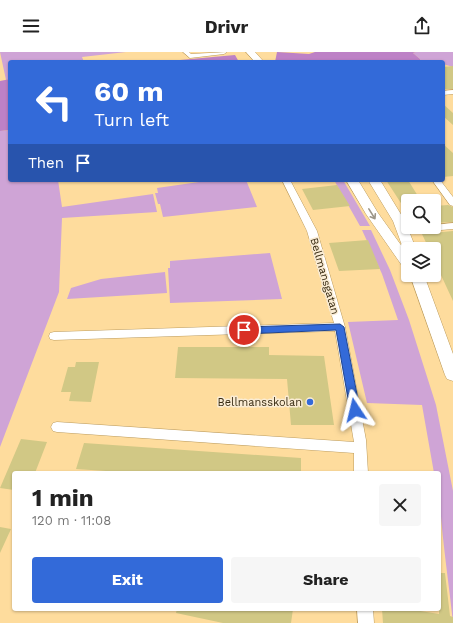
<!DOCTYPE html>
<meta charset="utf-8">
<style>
:root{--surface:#fff;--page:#f6f6f6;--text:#222;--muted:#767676;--accent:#336ad9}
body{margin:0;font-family:"Work Sans",sans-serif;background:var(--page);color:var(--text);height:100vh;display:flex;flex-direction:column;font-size:15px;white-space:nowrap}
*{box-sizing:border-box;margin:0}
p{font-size:13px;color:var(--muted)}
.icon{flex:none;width:22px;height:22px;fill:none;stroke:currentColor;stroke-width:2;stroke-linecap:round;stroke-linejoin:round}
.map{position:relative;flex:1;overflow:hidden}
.side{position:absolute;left:12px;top:419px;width:429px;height:140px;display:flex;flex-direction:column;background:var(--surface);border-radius:4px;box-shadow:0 1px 3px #0004}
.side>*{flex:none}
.hud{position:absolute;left:8px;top:8px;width:437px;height:122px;border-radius:4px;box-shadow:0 1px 3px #0004;background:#336ad9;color:#fff;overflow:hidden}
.fabs{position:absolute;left:401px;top:142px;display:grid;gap:8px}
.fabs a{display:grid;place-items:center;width:40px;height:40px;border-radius:4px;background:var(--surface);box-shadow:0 1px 3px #0004;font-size:20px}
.pin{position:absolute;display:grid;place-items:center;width:34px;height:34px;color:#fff;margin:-17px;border:2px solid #fff;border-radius:50%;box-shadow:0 1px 4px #0007}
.me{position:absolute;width:44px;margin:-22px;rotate:350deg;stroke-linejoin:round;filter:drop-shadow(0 0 3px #0008)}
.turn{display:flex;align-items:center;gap:14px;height:84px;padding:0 20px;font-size:18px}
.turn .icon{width:52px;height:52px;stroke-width:2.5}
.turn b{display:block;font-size:28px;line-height:34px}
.then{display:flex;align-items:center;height:38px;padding:0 20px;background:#0003;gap:8px;font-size:15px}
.round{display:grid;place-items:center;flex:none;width:42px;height:42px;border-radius:4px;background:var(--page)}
.head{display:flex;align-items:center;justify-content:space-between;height:68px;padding:0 20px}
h1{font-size:24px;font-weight:700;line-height:30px}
.action{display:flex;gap:8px;margin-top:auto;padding:8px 20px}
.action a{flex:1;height:46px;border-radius:4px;background:var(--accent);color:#fff;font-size:16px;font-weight:700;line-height:46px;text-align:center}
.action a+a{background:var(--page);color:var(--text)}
header{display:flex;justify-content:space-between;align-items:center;height:52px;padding:0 20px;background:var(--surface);font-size:18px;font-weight:700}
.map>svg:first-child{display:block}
.green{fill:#cfa4d6}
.forest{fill:#bd81c6}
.building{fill:#d1c885}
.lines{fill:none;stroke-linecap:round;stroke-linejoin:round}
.minor-casing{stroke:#bc9c5f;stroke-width:1}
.secondary-casing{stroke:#bc9c5f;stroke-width:1}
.minor{fill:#fff;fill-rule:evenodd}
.secondary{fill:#fff;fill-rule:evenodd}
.oneway{stroke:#9c9689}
.route{fill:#336ad9;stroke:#21458d}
.poi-dot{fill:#336ad9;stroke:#faecd4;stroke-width:1.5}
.labels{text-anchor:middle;stroke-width:3;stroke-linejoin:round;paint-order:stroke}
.street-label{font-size:11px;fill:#392c13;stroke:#faecd4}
.poi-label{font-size:11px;fill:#392c13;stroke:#faecd4;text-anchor:end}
</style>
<header><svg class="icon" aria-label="menu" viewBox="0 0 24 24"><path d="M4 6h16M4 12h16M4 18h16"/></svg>Drivr<svg class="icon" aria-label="share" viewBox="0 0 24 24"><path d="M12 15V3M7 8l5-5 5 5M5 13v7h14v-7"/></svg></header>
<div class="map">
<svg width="453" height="571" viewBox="0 0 453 571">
<rect width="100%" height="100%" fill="#fedc9d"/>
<path class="green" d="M0 0H126L82 5 84 10H10V27L6 28Z
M416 0H453V15L443 12V10H420V7L413 1Z
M10 78V128H58L62 155 153 142 157 160 62 166 59 240 0 395V79Z
M213 128H246L257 155 163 165 160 152H158L155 141H158L157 136Z
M334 128H343L370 174H360Z
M362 178H371L390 218 409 268 436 353 453 439V571C448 522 439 470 439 421H434L422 353 367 351 348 270 398 268 382 222Z
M270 201 282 247 170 251 168 216H170V209Z
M165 220 167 241 67 247 71 236 101 227Z"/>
<path class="forest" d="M277 0 309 2 315 0H416L413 1 420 7V10H275Z
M235 3 239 10H158Z
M10 27V78L0 79V29Z"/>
<path class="building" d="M453 14V37H443V15Z
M443 52 453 61V73L443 64Z
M443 92 453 101V124L443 125Z
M386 128H408L421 149H408V162Z
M337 133 350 154 313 158 302 137Z
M448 153 453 155V170L434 171V154Z
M453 179V249L434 208V197H429L422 182Z
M368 188 380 217 339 219 329 191Z
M178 295H269V303L324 304 334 373H291L287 327 175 326Z
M76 310H99L91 350 69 349 71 340H61L68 315H75Z
M21 387 47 390 35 421H14V438L0 436Z
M84 391 301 406V421H136L76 417Z
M0 475 11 477 0 501Z
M439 521H445L450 564 453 565V571H383L382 557H408L439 562Z
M177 557H293L291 571H223L176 561Z"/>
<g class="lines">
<g class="minor-casing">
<path id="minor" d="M183 0H189L191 2 227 0 224 2 190 6Z
M453 38V42L443 43V39Z
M282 128H290L317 179 345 275 366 388 368 421H354V401L57 380 53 379 51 375 53 371 57 370 354 390 335 279 54 288 50 287 49 284 50 281 54 280 334 271 307 179Z
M432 128H440L453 145V154L450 153Z
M453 171V177L405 181 400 178 405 175H434V173Z
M357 557H373L374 571H358Z"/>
</g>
<g class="secondary-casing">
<path id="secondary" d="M246 0H255L264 10H255Z
M346 128H358L378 161 403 196 393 169 368 128H380L405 169 416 197H408V201L406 200 408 203V216L403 215 366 162Z
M410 223H424L453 302V329L447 327 445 323Z"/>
</g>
<use href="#minor" class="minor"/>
<use href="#secondary" class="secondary"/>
</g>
<defs><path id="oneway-shaft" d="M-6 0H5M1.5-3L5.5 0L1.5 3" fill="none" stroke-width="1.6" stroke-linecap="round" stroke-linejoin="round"/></defs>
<use class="oneway" href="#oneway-shaft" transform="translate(372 162) rotate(58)"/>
<path class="route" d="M340 272 344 275 360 358 358 360 355 362 351 360 350 358 336 278 244 282 240 278 244 275Z"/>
<circle class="poi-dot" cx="310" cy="350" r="4"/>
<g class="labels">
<g class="street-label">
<text transform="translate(325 224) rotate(74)" y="4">Bellmansgatan</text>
</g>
<g class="poi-label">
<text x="302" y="354">Bellmansskolan</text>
</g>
</g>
</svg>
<div class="fabs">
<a><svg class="icon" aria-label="search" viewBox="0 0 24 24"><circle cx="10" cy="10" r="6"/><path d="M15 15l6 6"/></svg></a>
<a><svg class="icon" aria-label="layers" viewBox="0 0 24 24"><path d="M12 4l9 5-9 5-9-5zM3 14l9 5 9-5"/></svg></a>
</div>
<div class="pin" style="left:244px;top:278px;background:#d93025"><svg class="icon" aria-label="arrive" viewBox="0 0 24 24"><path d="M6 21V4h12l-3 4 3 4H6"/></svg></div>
<svg class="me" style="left:355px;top:358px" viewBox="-20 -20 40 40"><path d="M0-17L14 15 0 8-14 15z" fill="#336ad9" stroke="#fff" stroke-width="4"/></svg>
<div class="hud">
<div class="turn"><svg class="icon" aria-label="left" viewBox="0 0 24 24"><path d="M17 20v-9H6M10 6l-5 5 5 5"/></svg><div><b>60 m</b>Turn left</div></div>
<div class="then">Then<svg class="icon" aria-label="arrive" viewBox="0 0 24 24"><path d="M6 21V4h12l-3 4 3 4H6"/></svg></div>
</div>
<section class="side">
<div class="head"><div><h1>1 min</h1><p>120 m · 11:08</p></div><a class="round"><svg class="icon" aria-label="close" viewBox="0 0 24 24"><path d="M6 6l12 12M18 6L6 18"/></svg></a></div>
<div class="action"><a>Exit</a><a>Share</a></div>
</section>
</div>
